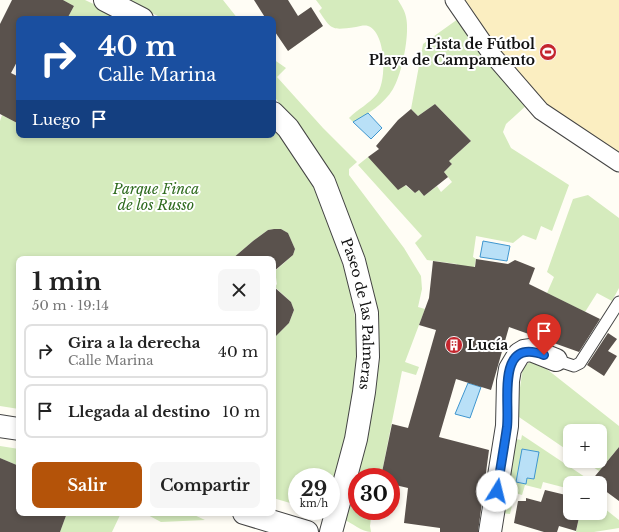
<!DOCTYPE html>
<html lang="es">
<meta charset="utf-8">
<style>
:root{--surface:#fff;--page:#f6f6f6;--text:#222;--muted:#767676;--line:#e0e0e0;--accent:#b45309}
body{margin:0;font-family:"Libre Baskerville",serif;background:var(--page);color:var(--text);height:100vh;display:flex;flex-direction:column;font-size:15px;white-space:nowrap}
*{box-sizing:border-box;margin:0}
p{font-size:13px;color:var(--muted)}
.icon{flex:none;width:22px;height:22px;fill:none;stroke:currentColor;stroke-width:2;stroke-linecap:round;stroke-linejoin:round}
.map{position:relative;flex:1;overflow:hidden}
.panel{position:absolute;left:16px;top:256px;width:260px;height:260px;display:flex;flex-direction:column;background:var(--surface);border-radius:8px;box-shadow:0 2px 6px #0003}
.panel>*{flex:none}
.banner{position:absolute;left:16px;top:16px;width:260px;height:122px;border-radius:8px;box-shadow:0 2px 6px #0003;background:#1a4fa0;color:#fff;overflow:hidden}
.fabs{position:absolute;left:563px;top:424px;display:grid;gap:8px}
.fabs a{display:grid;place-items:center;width:44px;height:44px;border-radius:8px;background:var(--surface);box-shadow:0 2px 6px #0003;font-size:20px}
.speed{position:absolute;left:288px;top:468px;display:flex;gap:8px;font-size:20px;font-weight:700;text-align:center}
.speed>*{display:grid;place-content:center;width:52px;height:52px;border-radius:50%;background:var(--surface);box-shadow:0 2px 6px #0003;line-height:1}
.speed small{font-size:10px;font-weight:400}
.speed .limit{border:6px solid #d22;background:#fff;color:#111}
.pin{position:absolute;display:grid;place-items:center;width:34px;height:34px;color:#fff;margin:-41px -17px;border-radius:50% 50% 50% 0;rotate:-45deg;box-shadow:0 0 4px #0007}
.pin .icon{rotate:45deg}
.me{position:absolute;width:44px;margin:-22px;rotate:9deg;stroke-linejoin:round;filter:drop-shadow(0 0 3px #0008)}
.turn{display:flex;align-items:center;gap:14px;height:84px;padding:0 16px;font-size:18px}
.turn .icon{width:52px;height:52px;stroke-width:2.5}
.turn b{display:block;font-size:28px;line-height:34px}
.then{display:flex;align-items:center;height:38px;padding:0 16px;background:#0003;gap:8px;font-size:15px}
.round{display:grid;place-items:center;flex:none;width:42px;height:42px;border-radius:8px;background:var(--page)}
.headline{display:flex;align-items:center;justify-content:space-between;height:68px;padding:0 16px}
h1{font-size:24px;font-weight:700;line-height:30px}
.primary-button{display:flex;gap:8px;margin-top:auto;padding:8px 16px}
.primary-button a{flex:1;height:46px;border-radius:8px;background:var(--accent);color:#fff;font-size:16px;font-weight:700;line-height:46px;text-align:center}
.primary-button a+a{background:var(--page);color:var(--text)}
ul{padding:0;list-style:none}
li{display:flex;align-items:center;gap:12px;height:54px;margin:0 8px 6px;padding:0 8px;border:2px solid var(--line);border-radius:8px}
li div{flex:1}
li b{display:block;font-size:15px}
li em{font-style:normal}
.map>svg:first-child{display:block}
.green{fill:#d5ebbd;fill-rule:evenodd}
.sand{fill:#fbeec1}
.water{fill:#b9e0f7;stroke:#3f96cf}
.building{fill:#5a524d}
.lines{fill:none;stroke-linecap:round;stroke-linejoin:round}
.service-casing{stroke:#444;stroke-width:13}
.pedestrian-casing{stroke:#444;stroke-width:19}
.minor-casing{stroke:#444;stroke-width:24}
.tertiary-casing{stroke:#444;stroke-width:24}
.service{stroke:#fff;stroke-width:11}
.pedestrian{stroke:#fff;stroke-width:17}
.minor{stroke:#fff;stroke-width:22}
.tertiary{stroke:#fff;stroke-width:22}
.route-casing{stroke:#114b97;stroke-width:10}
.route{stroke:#1a73e8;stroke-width:7}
.labels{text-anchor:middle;stroke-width:4;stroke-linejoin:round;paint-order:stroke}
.poi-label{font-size:14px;font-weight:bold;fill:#111;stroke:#fff;text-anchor:end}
.park-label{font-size:14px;font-style:italic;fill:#2f6b1f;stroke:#fff}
.street-label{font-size:14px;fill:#111;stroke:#fff}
</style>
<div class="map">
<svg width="619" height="532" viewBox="0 0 619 532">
<rect width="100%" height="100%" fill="#fffdf5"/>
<path class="green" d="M63 0H85L125 19H67L74 6Z
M125 0H223L238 19H164Z
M316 0H398C401 5 405 11 406 17 410 34 402 74 393 89 384 104 368 114 353 122L349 118C358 109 369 104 377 94 387 81 386 32 368 26 365 25 360 26 356 27 332 30 332 31 319 11L322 8Z
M458 19 528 104 506 124 503 132 511 148 569 185 552 231 541 226 536 240 523 235 513 243 476 236 473 257 476 259 473 274 457 272V264L427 260 415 243 422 236 358 165 368 157 415 193 419 190 424 196 437 186 441 192 452 182 444 172 452 164 449 161 471 141 435 104 418 116 411 109 423 44Z
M273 59 286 68 277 77 323 128 357 162 349 169V175L404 248 421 276 422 289 418 307 425 309 405 362 419 367 416 375 402 371 381 477H357V511H372L370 526 371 532C362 532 352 523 343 519L373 372 319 156 273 95Z
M2 115 19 124V135H273V127C285 143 299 159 309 176 322 197 329 220 336 243 350 286 361 328 357 374 354 413 341 451 331 489V477H297V505L273 498V339L289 323 294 310 291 302 275 287 277 284 275 271 293 255 295 249 288 233 281 229H274L268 230 253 241 232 259H19V409L0 406V121Z
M588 195 619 218V288L612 301 597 293 585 312 547 293 554 277 547 272 573 199Z
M534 359 619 426V447L599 471 584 461H600V431H570V452L516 415 523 367Z
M522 435 591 481 593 479 597 483H570V489L543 482 541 489 525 485 522 495 515 493 510 514 501 513 512 438 521 440ZM522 449 538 452 533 479 527 478Z
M0 446 19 449V466L0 458Z
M600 505 619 520V528L594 532H576L580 513H600Z
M67 513H121L112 532H60Z
M144 513H190L205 520 161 522Z"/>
<path class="sand" d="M465 0H619V155L550 110 482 31 471 9Z"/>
<path class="water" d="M368 113 382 128 371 139 353 122Z
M483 241 510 246 507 261 480 257Z
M468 383 481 387 470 418 455 414Z
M522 449 539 452 534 479 527 478 526 484 516 482Z"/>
<path class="building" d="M12 0H63L74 6 67 19H19V58L11 73 19 77V124L0 114V24Z
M254 0H288L298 16 311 7 323 26 288 51 273 29V19H266Z
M435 104 471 141 449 161 452 164 444 172 448 177 424 196 419 190 415 193 406 185 398 190 368 157 379 149 376 146 398 120 411 109 418 116Z
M274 229H281L288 233 295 249 293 255 273 272V259H232L253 241 268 230Z
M476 259 508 264 515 260 535 268 529 284 600 319 579 352 509 327 491 390 456 379 439 437 489 450 478 532H440V528L404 523 408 488 391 484V477H381L392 424 408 428 436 330 419 325 429 298 433 261 475 267Z
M273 286 291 302 294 310 289 323 273 339Z
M608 333 617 339 608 351 617 356 604 376 587 365Z
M619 447V501L600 487V483L591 481Z
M0 458 19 466V513H67L60 532H0Z
M545 490 570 496V513H580L576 531 559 526 557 532H544L514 523 518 501H526V498L541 502Z"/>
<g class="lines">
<g class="service-casing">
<path id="service" d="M556 360 574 366 580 363 619 302"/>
</g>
<g class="pedestrian-casing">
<path id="pedestrian" d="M454 0 489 51 541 111 619 163"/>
</g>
<g class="minor-casing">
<g id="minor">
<path d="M105 0 142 19"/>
<path id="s1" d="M273 113 288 128 324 182 354 261 367 313 368 357 364 392 356 439 331 532"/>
<path d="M490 532 507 426 508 381 510 369 519 354 524 351 531 350 556 360"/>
</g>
</g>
<g class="tertiary-casing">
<path id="tertiary" d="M0 426 19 429
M244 513 307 532"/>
</g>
<use href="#service" class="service"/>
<use href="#pedestrian" class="pedestrian"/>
<use href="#minor" class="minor"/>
<use href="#tertiary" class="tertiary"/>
</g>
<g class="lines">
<g class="route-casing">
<path id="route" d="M497 491C500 470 504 448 507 427 510 400 496 337 544 355"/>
</g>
<use href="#route" class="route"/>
</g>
<defs>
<g id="stadium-disc" transform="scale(0.9)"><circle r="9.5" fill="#c4262e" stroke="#fff"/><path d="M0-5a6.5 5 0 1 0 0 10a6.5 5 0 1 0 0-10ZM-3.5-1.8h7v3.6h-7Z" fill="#fff"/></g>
<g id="building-disc" transform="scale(0.9)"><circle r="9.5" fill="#c4262e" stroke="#fff"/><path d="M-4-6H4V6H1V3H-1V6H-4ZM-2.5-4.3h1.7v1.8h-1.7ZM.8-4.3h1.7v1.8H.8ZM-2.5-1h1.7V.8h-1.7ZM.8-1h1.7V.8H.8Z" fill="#fff"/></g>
</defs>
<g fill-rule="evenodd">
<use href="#stadium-disc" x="548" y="52"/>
<use href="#building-disc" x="454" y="345"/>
</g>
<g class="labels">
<g class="poi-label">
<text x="535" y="49">Pista de Fútbol<tspan x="535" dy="16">Playa de Campamento</tspan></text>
<text x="467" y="350" text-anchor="start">Lucía</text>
</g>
<g class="park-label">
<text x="156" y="194">Parque Finca<tspan x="156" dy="16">de los Russo</tspan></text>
</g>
<g class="street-label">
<text dy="5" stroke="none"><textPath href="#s1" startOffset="224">Paseo de las Palmeras</textPath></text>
</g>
</g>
</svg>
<div class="fabs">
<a>+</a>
<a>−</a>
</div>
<div class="speed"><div>29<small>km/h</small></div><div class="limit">30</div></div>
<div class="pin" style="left:544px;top:355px;background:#d93025"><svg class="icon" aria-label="arrive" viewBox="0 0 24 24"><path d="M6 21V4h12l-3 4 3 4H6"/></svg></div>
<svg class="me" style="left:497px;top:491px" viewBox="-20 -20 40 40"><circle r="19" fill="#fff"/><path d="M0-13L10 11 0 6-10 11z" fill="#1a73e8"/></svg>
<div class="banner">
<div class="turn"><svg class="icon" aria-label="right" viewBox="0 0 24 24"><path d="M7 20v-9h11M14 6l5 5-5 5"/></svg><div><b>40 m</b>Calle Marina</div></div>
<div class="then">Luego<svg class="icon" aria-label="arrive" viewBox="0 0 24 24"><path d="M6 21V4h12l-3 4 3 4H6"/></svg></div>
</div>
<section class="panel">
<div class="headline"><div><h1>1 min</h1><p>50 m · 19:14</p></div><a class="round"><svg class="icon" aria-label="close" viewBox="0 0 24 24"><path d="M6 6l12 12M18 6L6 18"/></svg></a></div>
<ul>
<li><svg class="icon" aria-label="right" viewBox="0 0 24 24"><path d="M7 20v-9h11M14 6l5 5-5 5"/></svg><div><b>Gira a la derecha</b><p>Calle Marina</p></div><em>40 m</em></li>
<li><svg class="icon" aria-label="arrive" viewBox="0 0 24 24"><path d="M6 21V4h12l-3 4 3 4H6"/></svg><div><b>Llegada al destino</b></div><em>10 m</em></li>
</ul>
<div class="primary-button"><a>Salir</a><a>Compartir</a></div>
</section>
</div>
